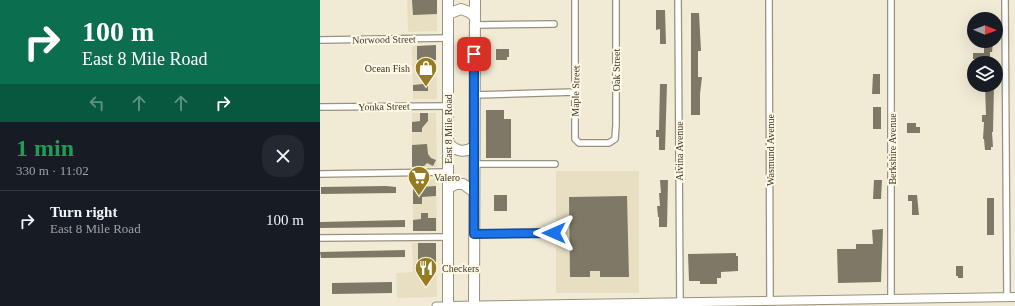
<!DOCTYPE html>
<meta charset="utf-8">
<style>
:root{--surface:#171b24;--page:#242831;--text:#f1f3f6;--muted:#9ea1a6;--line:#363941}
body{margin:0;font-family:Georgia,serif;background:var(--page);color:var(--text);height:100vh;display:flex;flex-direction:column;font-size:15px;white-space:nowrap}
*{box-sizing:border-box;margin:0}
p{font-size:13px;color:var(--muted)}
.icon{flex:none;width:22px;height:22px;fill:none;stroke:currentColor;stroke-width:2;stroke-linecap:round;stroke-linejoin:round}
.map{position:relative;flex:1;overflow:hidden}
.panel{display:flex;flex-direction:column;background:var(--surface);width:320px}
.panel>*{flex:none}
.hud{background:#0b6e4f;color:#fff;overflow:hidden}
.needle{width:26px;rotate:91deg}
.fabs{position:absolute;left:647px;top:12px;display:grid;gap:8px}
.fabs a{display:grid;place-items:center;width:36px;height:36px;border-radius:50%;background:var(--surface);box-shadow:0 4px 16px #0002;font-size:20px}
.pin{position:absolute;display:grid;place-items:center;width:34px;height:34px;color:#fff;margin:-17px;border-radius:8px;box-shadow:0 2px 6px #0006}
.me{position:absolute;width:44px;margin:-22px;rotate:270deg;stroke-linejoin:round;filter:drop-shadow(0 0 3px #0008)}
.turn{display:flex;align-items:center;gap:14px;height:84px;padding:0 16px;font-size:18px}
.turn .icon{width:52px;height:52px;stroke-width:2.5}
.turn b{display:block;font-size:28px;line-height:34px}
.lanes{display:flex;align-items:center;height:38px;padding:0 16px;background:#0003;justify-content:center;gap:20px;direction:ltr}
.lanes .off{opacity:.35}
.round{display:grid;place-items:center;flex:none;width:42px;height:42px;border-radius:16px;background:var(--page)}
.overview{display:flex;align-items:center;justify-content:space-between;height:68px;padding:0 16px}
h1{font-size:24px;font-weight:700;line-height:30px;color:#1e9e55}
ul{padding:0;list-style:none}
li{display:flex;align-items:center;gap:12px;height:60px;padding:0 16px;border-top:1px solid var(--line)}
li div{flex:1}
li b{display:block;font-size:15px}
li em{font-style:normal}
main{display:flex;flex:1;min-height:0}
.map>svg:first-child{display:block}
.built{fill:#e8dfc3}
.building{fill:#7e7966}
.lines{fill:none;stroke-linecap:round;stroke-linejoin:round}
.minor-casing{stroke:#97917e;stroke-width:8}
.tertiary-casing{stroke:#97917e;stroke-width:9}
.secondary-casing{stroke:#97917e;stroke-width:10}
.trunk-casing{stroke:#97917e;stroke-width:12}
.minor{stroke:#fff;stroke-width:5.5}
.tertiary{stroke:#fff;stroke-width:7}
.secondary{stroke:#fff;stroke-width:8}
.trunk{stroke:#fff;stroke-width:10}
.route-casing{stroke:#114b97;stroke-width:10}
.route{stroke:#1a73e8;stroke-width:7}
.labels{text-anchor:middle;stroke-width:4;stroke-linejoin:round;paint-order:stroke}
.street-label{font-size:10px;fill:#38352d;stroke:#fff8e3}
.poi-label{font-size:10px;fill:#38352d;stroke:#fff8e3;text-anchor:start}
</style>
<main>
<section class="panel">
<div class="hud">
<div class="turn"><svg class="icon" aria-label="right" viewBox="0 0 24 24"><path d="M7 20v-9h11M14 6l5 5-5 5"/></svg><div><b>100 m</b>East 8 Mile Road</div></div>
<div class="lanes"><svg class="icon off" aria-label="left" viewBox="0 0 24 24"><path d="M17 20v-9H6M10 6l-5 5 5 5"/></svg><svg class="icon off" aria-label="ahead" viewBox="0 0 24 24"><path d="M12 20V5M6 11l6-6 6 6"/></svg><svg class="icon off" aria-label="ahead" viewBox="0 0 24 24"><path d="M12 20V5M6 11l6-6 6 6"/></svg><svg class="icon" aria-label="right" viewBox="0 0 24 24"><path d="M7 20v-9h11M14 6l5 5-5 5"/></svg></div>
</div>
<div class="overview"><div><h1>1 min</h1><p>330 m · 11:02</p></div><a class="round"><svg class="icon" aria-label="close" viewBox="0 0 24 24"><path d="M6 6l12 12M18 6L6 18"/></svg></a></div>
<ul>
<li><svg class="icon" aria-label="right" viewBox="0 0 24 24"><path d="M7 20v-9h11M14 6l5 5-5 5"/></svg><div><b>Turn right</b><p>East 8 Mile Road</p></div><em>100 m</em></li>
</ul>
</section>
<div class="map">
<svg width="695" height="306" viewBox="0 0 695 306">
<rect width="100%" height="100%" fill="#f1ebd6"/>
<path class="built" d="M87 0H117V31L88 32Z
M116 45 117 99H93L92 46Z
M92 113H116L117 167H92Z
M236 171H319V293H236Z
M93 179H116L117 231H93Z
M92 243H116L117 297 77 298 76 273 93 272Z"/>
<path class="building" d="M92 0H117V14L93 15Z
M336 10H345L346 44H340V29L336 30Z
M371 13H379L381 51H378V77H382L380 94V115H371Z
M664 41H673L672 52H670V63H663V59H653V53H664Z
M116 45V60H97V46Z
M176 49H189V57H187V60H176Z
M553 74H560V94H552Z
M103 84H108V91H93V85Z
M340 84H347L345 150H339V137H336V130H339Z
M665 85H674L673 132H672L673 147H671V150H665L664 139H663L664 122H662V115H666Z
M553 107H561V129H553Z
M166 110H184V119H191V158H166Z
M100 113H108V121L102 128V132H92V122L100 121Z
M587 123H596V127H600V133H587Z
M107 144 108 154 111 158 116 160 113 166 107 163 104 166 92 167V145Z
M93 179H97V182H100V187L116 186V196L102 197V204H93Z
M340 180H348L347 227H339V217H338L337 206H340L339 193H341Z
M554 180H562L561 199H553Z
M66 186 76 187V193L1 194V187Z
M174 195H187V211H174Z
M588 195H597L599 215H592V201H588Z
M307 196 309 277H280V271H270V277H250L249 197Z
M667 198H674V235H667Z
M101 213H108V218H116V231H93V220L101 219Z
M85 220V227L0 228V222Z
M563 229 561 282 518 283 517 249H536V244H553L552 230Z
M98 243H116V267H98Z
M85 250V257L1 258 0 252Z
M416 253V256H418V271L401 272V278H397V284H380V281H369L368 254Z
M636 266H643V278H638V276H636Z
M72 282V293L12 294V283Z"/>
<g class="lines">
<g class="minor-casing">
<path id="minor" d="M255 0V139L259 143H289L295 139 296 125V0
M358 0 360 306
M449 0 450 300
M685 0 687 297
M154 25 234 24
M0 40 128 38
M154 95 255 92
M0 107 128 106
M154 164H235
M0 174 128 172
M154 234 233 233
M0 238 128 237
M571 298V0"/>
</g>
<g class="tertiary-casing">
<path id="tertiary" d="M116 306H128"/>
</g>
<g class="secondary-casing">
<path id="secondary" d="M128 306 695 297"/>
</g>
<g class="trunk-casing">
<path id="trunk" d="M128 14 141 9 149 12 155 17
M128 143C137 152 144 153 154 147
M128 188 136 184H143L154 192
M128 306V0
M154 306 155 0"/>
</g>
<use href="#minor" class="minor"/>
<use href="#tertiary" class="tertiary"/>
<use href="#secondary" class="secondary"/>
<use href="#trunk" class="trunk"/>
</g>
<g class="lines">
<g class="route-casing">
<path id="route" d="M154 54V234L234 233"/>
</g>
<use href="#route" class="route"/>
</g>
<defs>
<g id="shop-pin" transform="scale(1.15)"><path d="M0 17L-7.5 6A9.5 9.5 0 1 1 7.5 6Z" fill="#957c23" stroke="#fff8e3"/><path d="M-5-2.5h2.3a2.7 3.5 0 0 1 5.4 0H5L5.5 6h-11ZM-1.5-2.5h3a1.5 2.3 0 0 0-3 0Z" fill="#fff"/></g>
<g id="supermarket-pin" transform="scale(1.15)"><path d="M0 17L-7.5 6A9.5 9.5 0 1 1 7.5 6Z" fill="#957c23" stroke="#fff8e3"/><path d="M-6-5.5h2.5l.6 2H6L4.5 2H-2.5L-4.4-4H-6ZM-1.5 3.2a1.3 1.3 0 1 0 .1 0ZM3 3.2a1.3 1.3 0 1 0 .1 0Z" fill="#fff"/></g>
<g id="restaurant-pin" transform="scale(1.15)"><path d="M0 17L-7.5 6A9.5 9.5 0 1 1 7.5 6Z" fill="#957c23" stroke="#fff8e3"/><path d="M-5-6h1v4h1v-4h1v4h1v-4h1v5L-1.5 .5V6h-2V.5L-5-1ZM5-6V6H3V1.5H1.5Q1.5-4 5-6Z" fill="#fff"/></g>
</defs>
<g fill-rule="evenodd">
<use href="#shop-pin" x="106" y="68"/>
<use href="#supermarket-pin" x="99" y="177"/>
<use href="#restaurant-pin" x="106" y="268"/>
</g>
<g class="labels">
<g class="street-label">
<text transform="translate(64 39) rotate(-1)" y="4">Norwood Street</text>
<text transform="translate(296 70) rotate(-90)" y="4">Oak Street</text>
<text transform="translate(255 91) rotate(-89)" y="4">Maple Street</text>
<text transform="translate(64 106) rotate(-1)" y="4">Yonka Street</text>
<text transform="translate(128 129) rotate(-90)" y="4">East 8 Mile Road</text>
<text transform="translate(572 149) rotate(-90)" y="4">Berkshire Avenue</text>
<text transform="translate(450 150) rotate(-90)" y="4">Wasmund Avenue</text>
<text transform="translate(359 151) rotate(-90)" y="4">Alvina Avenue</text>
</g>
<g class="poi-label">
<text x="90" y="72" text-anchor="end">Ocean Fish</text>
<text x="114" y="181">Valero</text>
<text x="122" y="272">Checkers</text>
</g>
</g>
</svg>
<div class="fabs">
<a><svg class="needle" viewBox="-14 -14 28 28"><path d="M0-13l5 13h-10z" fill="#e53935"/><path d="M0 13l5-13h-10z" fill="#9ea1a6"/></svg></a>
<a><svg class="icon" aria-label="layers" viewBox="0 0 24 24"><path d="M12 4l9 5-9 5-9-5zM3 14l9 5 9-5"/></svg></a>
</div>
<div class="pin" style="left:154px;top:54px;background:#d93025"><svg class="icon" aria-label="arrive" viewBox="0 0 24 24"><path d="M6 21V4h12l-3 4 3 4H6"/></svg></div>
<svg class="me" style="left:234px;top:233px" viewBox="-20 -20 40 40"><path d="M0-17L14 15 0 8-14 15z" fill="#1a73e8" stroke="#fff" stroke-width="4"/></svg>
</div>
</main>
